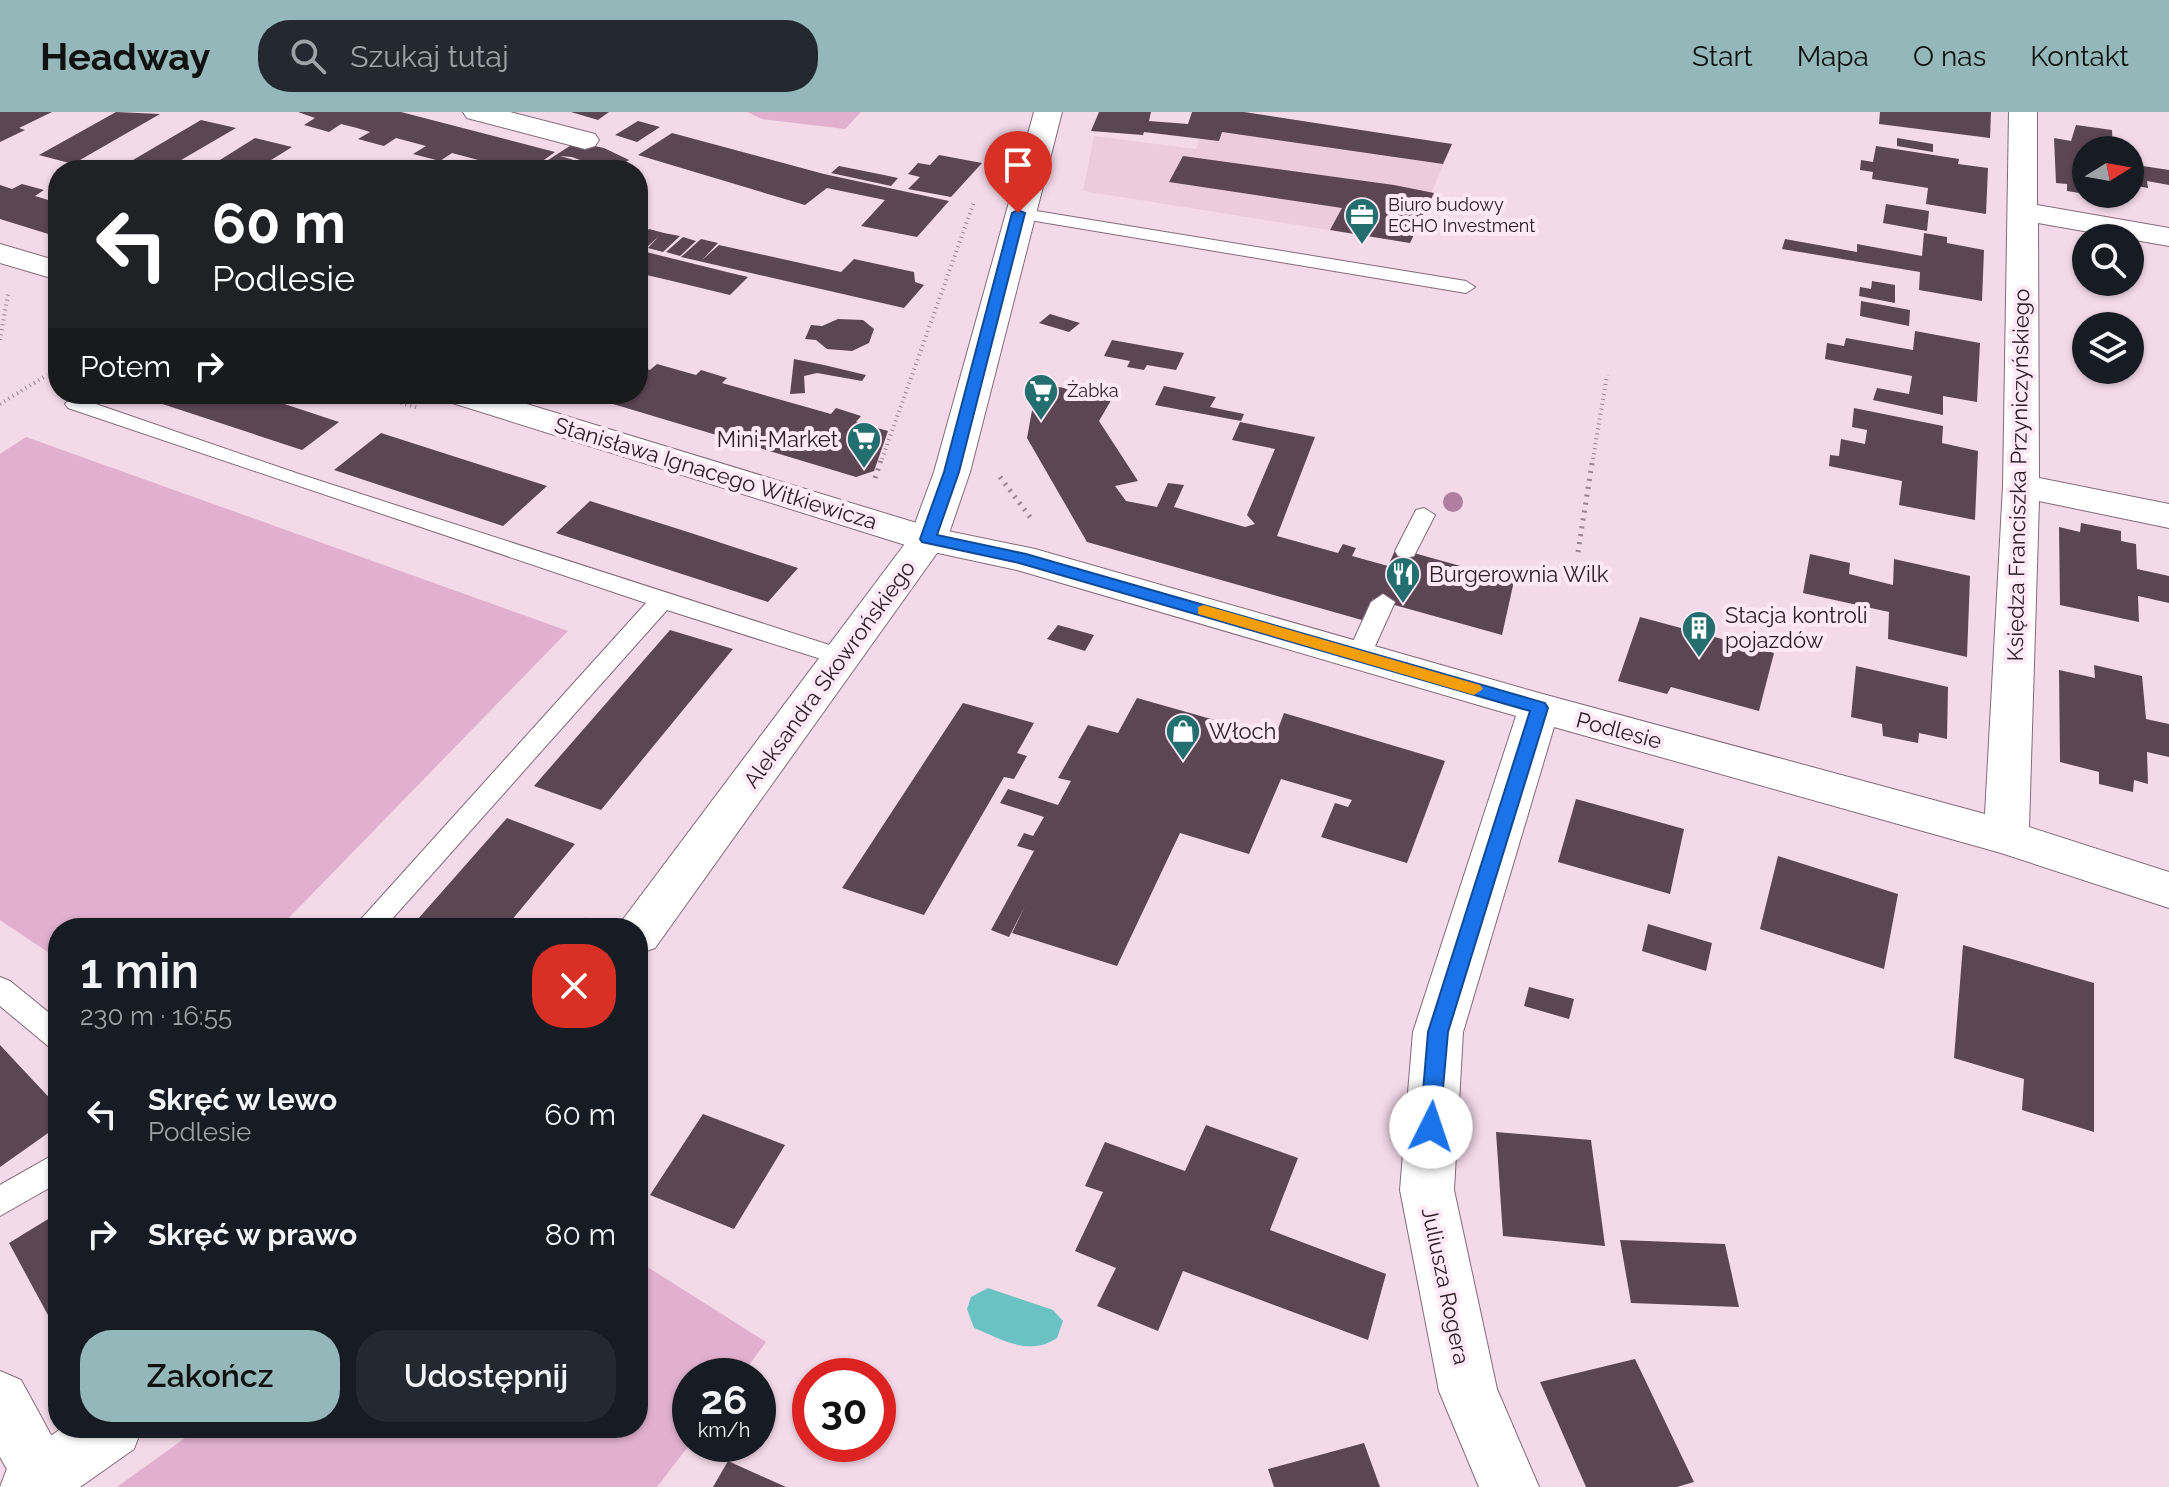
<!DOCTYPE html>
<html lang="pl">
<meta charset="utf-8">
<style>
:root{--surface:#171b24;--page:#242831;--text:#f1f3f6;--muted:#9ea1a6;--accent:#94b8ba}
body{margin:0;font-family:Raleway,sans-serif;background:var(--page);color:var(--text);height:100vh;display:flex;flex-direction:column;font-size:30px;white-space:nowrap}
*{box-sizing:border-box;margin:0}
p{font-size:26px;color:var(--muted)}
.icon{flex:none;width:44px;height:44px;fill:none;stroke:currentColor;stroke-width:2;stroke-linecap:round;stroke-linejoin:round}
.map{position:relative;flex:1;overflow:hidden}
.drawer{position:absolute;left:48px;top:806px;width:600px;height:520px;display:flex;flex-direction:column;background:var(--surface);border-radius:32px;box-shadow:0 2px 6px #0004}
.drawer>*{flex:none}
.guide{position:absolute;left:48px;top:48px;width:600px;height:244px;border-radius:32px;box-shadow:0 2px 6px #0004;background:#202124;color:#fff;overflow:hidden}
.needle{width:52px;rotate:79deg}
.buttons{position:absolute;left:2072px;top:24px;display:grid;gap:16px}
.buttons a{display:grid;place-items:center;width:72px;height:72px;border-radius:50%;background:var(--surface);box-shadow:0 2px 6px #0004;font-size:40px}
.speed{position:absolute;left:672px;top:1246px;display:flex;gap:16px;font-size:40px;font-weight:700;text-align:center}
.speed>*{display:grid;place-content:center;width:104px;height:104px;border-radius:50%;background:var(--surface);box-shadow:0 2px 6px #0004;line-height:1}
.speed small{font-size:20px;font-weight:400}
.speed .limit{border:12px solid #d22;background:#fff;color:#111}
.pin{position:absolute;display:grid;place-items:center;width:68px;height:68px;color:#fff;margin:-82px -34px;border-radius:50% 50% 50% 0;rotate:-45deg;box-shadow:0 0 8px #0007}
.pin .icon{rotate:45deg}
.me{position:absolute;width:88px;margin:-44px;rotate:4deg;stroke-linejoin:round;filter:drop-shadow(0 0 6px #0008)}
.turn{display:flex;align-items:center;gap:28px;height:168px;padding:0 32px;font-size:36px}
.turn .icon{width:104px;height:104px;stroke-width:2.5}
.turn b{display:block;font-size:56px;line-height:68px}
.then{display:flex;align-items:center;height:76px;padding:0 32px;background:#0003;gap:16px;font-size:30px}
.round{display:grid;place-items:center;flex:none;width:84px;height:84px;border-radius:32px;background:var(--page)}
.overview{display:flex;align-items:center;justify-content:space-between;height:136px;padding:0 32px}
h1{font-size:48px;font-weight:600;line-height:60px}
.primary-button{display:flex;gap:16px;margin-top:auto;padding:16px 32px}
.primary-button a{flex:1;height:92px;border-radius:32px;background:var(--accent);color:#111;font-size:32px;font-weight:600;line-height:92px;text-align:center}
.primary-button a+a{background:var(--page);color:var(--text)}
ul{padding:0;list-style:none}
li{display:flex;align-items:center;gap:24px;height:120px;padding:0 32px}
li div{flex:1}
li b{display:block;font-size:30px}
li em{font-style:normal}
header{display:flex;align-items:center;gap:48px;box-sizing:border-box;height:112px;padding:0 40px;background:var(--accent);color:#111}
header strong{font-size:38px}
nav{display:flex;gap:44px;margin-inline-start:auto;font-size:28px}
.search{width:560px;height:72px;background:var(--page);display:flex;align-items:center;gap:20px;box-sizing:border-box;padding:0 28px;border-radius:32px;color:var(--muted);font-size:30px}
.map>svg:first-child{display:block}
.built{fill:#eccbdf}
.green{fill:#e1b0ce}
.water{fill:#6bc2c3}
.building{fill:#5c4654}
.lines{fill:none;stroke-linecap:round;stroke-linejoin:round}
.service-casing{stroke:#836b7a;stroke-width:2}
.minor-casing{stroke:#836b7a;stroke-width:2}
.tertiary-casing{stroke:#836b7a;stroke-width:2}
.path-far2{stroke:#988590;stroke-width:4;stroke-dasharray:1 4;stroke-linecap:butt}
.path-far1{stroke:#988590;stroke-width:5;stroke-dasharray:2 6;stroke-linecap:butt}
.path{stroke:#988590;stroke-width:6;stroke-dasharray:2 7;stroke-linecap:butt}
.service{fill:#fff;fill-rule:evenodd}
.minor{fill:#fff;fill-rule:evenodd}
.tertiary{fill:#fff;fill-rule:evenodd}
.tree{fill:#b07e9f}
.route{fill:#1a73e8;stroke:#114b97;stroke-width:2}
.slow{fill:#f59e0b}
.labels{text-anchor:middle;stroke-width:8;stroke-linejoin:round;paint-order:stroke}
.far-poi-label{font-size:18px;fill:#2a2026;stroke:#fee8f5;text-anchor:start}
.poi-label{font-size:22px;fill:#2a2026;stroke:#fee8f5;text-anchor:start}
.street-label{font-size:22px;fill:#2a2026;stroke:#fee8f5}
</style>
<header>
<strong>Headway</strong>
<div class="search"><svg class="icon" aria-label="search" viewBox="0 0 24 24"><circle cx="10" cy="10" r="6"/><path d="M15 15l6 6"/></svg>Szukaj tutaj</div>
<nav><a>Start</a><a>Mapa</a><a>O nas</a><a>Kontakt</a></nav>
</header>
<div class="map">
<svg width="2169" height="1375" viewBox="0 0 2169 1375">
<rect width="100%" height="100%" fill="#f4d9e9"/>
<path class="built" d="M1211 0H1225L1452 32 1410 131 1083 79 1094 24 1196 37Z"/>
<path class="green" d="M747 0H861L845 17 762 7Z
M26 325 568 519 279 816H58V847L0 808V342Z
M638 1149 766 1230 741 1264H690V1332L657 1375H117L199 1316H638Z"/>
<path class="water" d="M988 1176 1053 1198 1063 1209 1057 1226C1029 1245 1002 1227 974 1216L967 1197 971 1185Z"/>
<path class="building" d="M0 0H52L19 16 25 18 0 30Z
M116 0 160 2 73 52 39 43Z
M298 0H401L555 40 530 58H469L482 49 452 41 440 49 413 42 426 34 396 26 384 34 358 27 370 20 357 16 341 12 329 20 304 13 315 6Z
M571 0H609L598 8Z
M1099 0H1151L1149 9 1188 12 1192 0H1244L1452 32 1443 52 1222 20 1219 29 1144 20 1143 23 1091 19Z
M1880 0H1991L1990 26 1879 12Z
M201 8 236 16 164 58H116Z
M638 9 660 15 637 30 615 23Z
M2076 13 2112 18 2113 38H2086V82L2067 79V72L2056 71 2054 26 2071 29Z
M672 21 824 62 949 89 917 125 861 114 885 88 827 76 805 93 638 43Z
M255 26 292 35 255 58H204Z
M1897 26 1933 32V40L1897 34Z
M576 30 604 36 629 48 614 58 597 56 599 55 572 45 560 44 577 49 568 56 545 50Z
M1876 34 1959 47 1958 52 1988 56 1986 102 1926 92 1928 76 1872 67 1873 60 1860 58 1861 48 1873 50Z
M939 43 982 51 951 85 908 77 920 65 908 62 918 51 930 53Z
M1183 44 1394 73 1434 81 1410 131 1330 118 1342 96 1169 70Z
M2130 52 2169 58V73L2147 69 2148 76 2130 73Z
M839 54 884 63 898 66 891 74 831 61Z
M22 72 44 78 35 84 58 91V125L0 107V73L12 77Z
M1886 92 1929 99 1927 119 1883 111Z
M649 117 664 121 680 124 663 140 648 136 659 124 647 135 638 133V126Z
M1924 121 1947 125V131L1984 138 1982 189 1919 178 1920 160 1782 137 1785 127 1857 140V132L1922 144Z
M683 125 696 129 680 144 666 140Z
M701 127 718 131 702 148 719 133 841 160 854 147 914 160 915 170 924 173 904 196 681 145Z
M638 138 731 161 748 165 730 183 668 168 638 161Z
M1872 169 1895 173V191L1859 184 1860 175 1871 177Z
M1861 189 1910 198 1909 214 1860 204Z
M1050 202 1080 211 1069 220 1039 211Z
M838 207 863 208 874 217 869 231 852 239 827 237 816 228 805 227 811 213 822 214Z
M1915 219 1980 231 1977 290 1943 284V303L1873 288 1877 276 1909 282 1912 264 1825 247 1827 231 1844 234 1846 226 1913 238Z
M1112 228 1184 241 1176 258 1147 253 1144 258 1127 255 1130 249 1104 244Z
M794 247 824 253 866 263 862 269 817 261 804 264 805 281 790 282Z
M657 252 696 263 701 258 727 266 722 271 831 302 836 296 861 304 856 310 888 319 874 359 856 365 583 283 638 282V254L650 258Z
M1037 271 1113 285 1099 309 1138 369 1115 374 1126 389 1157 395 1168 371 1184 373 1174 395 1245 415 1255 412 1247 403 1275 337 1232 328 1240 310 1315 325 1277 424 1338 441 1343 432 1356 436 1352 444 1388 454 1396 436 1514 469 1502 523 1373 487 1362 508 1087 430 1027 326Z
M1164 274 1216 285 1210 295 1244 302 1241 309 1155 293Z
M254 282 339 310 302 338 135 283Z
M1854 296 1943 314 1942 331 1978 339 1975 408 1899 393 1902 369 1829 354 1830 343 1839 344 1841 327 1865 332 1867 318 1852 315Z
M381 321 462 347 547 374 503 414 334 358Z
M590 389 691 421 798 456 768 490 556 421Z
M2081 411 2121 419V429L2136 432 2137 457 2169 464V491L2138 484 2139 510 2060 493 2059 415 2080 420Z
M1810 442 1850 451 1849 462 1893 473 1894 447 1970 464 1967 545 1888 527 1889 500 1803 481Z
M1640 505 1774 541 1759 599 1671 575 1667 582 1618 569Z
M1058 513 1094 523 1085 539 1047 527Z
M670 518 733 537 601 698 534 674Z
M2094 553 2142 564 2146 607 2169 612V645L2147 640 2148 672 2134 668 2133 680 2099 672V660L2060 650 2059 558 2095 566Z
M1856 554 1948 575 1947 627 1919 621 1918 631 1883 624 1882 612 1851 605Z
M1137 586 1275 625 1284 601 1445 649 1407 751 1321 725 1335 691 1348 695 1352 688 1281 667 1249 742 1180 721 1117 854 1012 821 1025 794 1009 825 991 818 1034 739 1017 734 1024 721 1033 724 1044 705 1000 691 1008 677 1058 693 1071 669 1058 666 1088 613 1118 621Z
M963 591 1034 611 1017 641 1027 644 1014 667 1004 665 924 803 842 776Z
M1576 687 1684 717 1670 782 1558 750Z
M507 706 575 732 505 816H410Z
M1778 744 1898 782 1884 857 1760 817Z
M1648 812 1712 831 1706 859 1642 839Z
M1963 833 2094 871V1020L2022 998 2024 967 1954 946Z
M1529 875 1574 887 1569 907 1524 894Z
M0 933 58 995V1014L0 1055Z
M703 1002 785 1033 734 1117 650 1083Z
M1206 1013 1298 1046 1270 1118 1386 1162 1368 1228 1183 1159 1158 1219 1097 1194 1116 1156 1075 1139 1103 1080 1085 1074 1105 1030 1185 1059Z
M1496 1020 1591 1028 1605 1134 1503 1124Z
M58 1101V1199L49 1205 9 1131Z
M1620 1128 1725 1132 1739 1195 1631 1191Z
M1635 1247 1694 1370 1677 1375H1586L1540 1270Z
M1364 1331 1380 1375H1274L1268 1357Z
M728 1349 786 1375H713Z"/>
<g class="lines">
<g class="service-casing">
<path id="service" d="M1018 96 1466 169 1475 175 1466 181 1012 105V97Z
M75 282H97L90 290 299 362 848 539 852 545 848 551 840 553 667 498 384 816H353L646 491 68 296 65 292Z
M1424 396 1435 403 1414 444 1406 446 1398 444 1395 439 1416 398Z
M1383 482 1395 490 1371 543 1367 549H1351L1347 543 1371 490Z
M0 865 10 869 58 908V937L48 934 0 894Z
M58 1040V1071L0 1104V1073Z"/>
</g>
<g class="minor-casing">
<path id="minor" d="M463 0H510L595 22 599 28 595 34 585 37 467 6Z
M2009 0H2037V93L2169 116V134L2038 111 2039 366 2169 392V416L2039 389 2029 715 2169 760V796L2001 741 1554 615 1463 920 1454 1078 1497 1277 1539 1375H1479L1439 1279 1400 1078 1413 920 1516 604 1017 458 915 436 446 289 441 282H494L933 416 1035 437 1539 581 1985 702 2003 374Z
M0 132 58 149V168L0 151Z
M0 1259 21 1268 74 1365 70 1375H17L0 1345Z"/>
</g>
<g class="tertiary-casing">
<path id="tertiary" d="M1034 0H1062L970 360 947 427 655 836 638 842V816H618L621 810 910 425 934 360Z
M62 1316H142L134 1337 80 1375H0L8 1354Z"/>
</g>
<path class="path-far2" d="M0 228 8 182
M372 282 418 296
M0 292 47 263
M882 347 974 90
M1593 347 1607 263"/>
<path class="path-far1" d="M1000 365 1030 405
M875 366 882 345
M1578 440 1593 345"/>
<path class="path" d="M581 816 590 804"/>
<use href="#service" class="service"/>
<use href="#minor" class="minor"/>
<use href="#tertiary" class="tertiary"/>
</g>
<circle class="tree" cx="1453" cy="390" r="10"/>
<path class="route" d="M1018 98 1025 101 959 360 937 423 1026 442 1545 591 1548 596 1448 920 1439 1021H1423L1420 1015 1428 920 1530 599 1019 451 922 430 920 427 944 360 1012 101Z"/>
<path class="slow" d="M1204 493 1480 573 1483 577 1474 583 1198 502V495Z"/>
<defs>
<g id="office-pin" transform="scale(1.8)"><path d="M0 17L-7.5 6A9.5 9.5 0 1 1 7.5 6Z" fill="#236f70" stroke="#fee8f5"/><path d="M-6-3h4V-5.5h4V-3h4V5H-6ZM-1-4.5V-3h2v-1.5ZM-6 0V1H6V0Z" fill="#fff"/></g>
<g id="supermarket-pin" transform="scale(1.8)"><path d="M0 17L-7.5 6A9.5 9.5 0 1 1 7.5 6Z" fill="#236f70" stroke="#fee8f5"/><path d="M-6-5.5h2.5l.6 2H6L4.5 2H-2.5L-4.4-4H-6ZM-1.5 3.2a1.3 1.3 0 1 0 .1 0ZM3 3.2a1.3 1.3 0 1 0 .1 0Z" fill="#fff"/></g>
<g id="restaurant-pin" transform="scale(1.8)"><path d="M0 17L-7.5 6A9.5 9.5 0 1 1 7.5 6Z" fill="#236f70" stroke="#fee8f5"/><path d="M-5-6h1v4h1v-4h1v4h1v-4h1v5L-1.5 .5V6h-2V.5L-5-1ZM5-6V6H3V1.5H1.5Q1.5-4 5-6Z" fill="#fff"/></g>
<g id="building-pin" transform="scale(1.8)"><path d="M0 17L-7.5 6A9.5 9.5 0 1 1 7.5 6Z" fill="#236f70" stroke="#fee8f5"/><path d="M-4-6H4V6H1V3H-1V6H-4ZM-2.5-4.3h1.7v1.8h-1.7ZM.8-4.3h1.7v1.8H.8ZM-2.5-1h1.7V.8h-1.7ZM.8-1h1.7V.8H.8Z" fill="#fff"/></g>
<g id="shop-pin" transform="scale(1.8)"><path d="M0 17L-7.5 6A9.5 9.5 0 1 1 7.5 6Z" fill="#236f70" stroke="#fee8f5"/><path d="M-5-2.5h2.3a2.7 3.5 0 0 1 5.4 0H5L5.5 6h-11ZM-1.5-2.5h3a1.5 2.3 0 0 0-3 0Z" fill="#fff"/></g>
</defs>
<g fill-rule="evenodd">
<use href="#office-pin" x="1362" y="103"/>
<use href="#supermarket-pin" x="1041" y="279"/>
<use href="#supermarket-pin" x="864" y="327"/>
<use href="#restaurant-pin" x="1403" y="462"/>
<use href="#building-pin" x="1699" y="516"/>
<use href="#shop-pin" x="1183" y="619"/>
</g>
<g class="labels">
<g class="far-poi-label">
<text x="1388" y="99">Biuro budowy<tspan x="1388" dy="21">ECHO Investment</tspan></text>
<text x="1067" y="285">Żabka</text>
</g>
<g class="poi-label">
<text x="838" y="335" text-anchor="end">Mini-Market</text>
<text x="1429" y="470">Burgerownia Wilk</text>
<text x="1725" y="511">Stacja kontroli<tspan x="1725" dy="25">pojazdów</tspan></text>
<text x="1209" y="627">Włoch</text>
</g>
<g class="street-label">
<text transform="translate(716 361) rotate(17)" y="8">Stanisława Ignacego Witkiewicza</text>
<text transform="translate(2018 363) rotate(-89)" y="8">Księdza Franciszka Przyniczyńskiego</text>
<text transform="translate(829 562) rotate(-54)" y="8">Aleksandra Skowrońskiego</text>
<text transform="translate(1619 618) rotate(15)" y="8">Podlesie</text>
<text transform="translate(1446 1174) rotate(78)" y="8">Juliusza Rogera</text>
</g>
</g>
</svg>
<div class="buttons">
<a><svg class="needle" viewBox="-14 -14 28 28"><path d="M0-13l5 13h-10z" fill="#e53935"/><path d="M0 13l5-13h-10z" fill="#9ea1a6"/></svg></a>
<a><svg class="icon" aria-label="search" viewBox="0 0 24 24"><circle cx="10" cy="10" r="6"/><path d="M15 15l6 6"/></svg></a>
<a><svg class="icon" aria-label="layers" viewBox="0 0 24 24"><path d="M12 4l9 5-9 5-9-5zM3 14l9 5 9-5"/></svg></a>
</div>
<div class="speed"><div>26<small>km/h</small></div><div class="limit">30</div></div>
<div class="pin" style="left:1018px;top:101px;background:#d93025"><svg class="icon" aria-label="arrive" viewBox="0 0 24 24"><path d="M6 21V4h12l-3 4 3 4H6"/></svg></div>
<svg class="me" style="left:1431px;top:1015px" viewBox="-20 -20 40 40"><circle r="19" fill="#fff"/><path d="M0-13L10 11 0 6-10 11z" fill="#1a73e8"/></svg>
<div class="guide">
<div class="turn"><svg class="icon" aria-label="left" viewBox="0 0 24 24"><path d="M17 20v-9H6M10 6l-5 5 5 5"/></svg><div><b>60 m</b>Podlesie</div></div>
<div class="then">Potem<svg class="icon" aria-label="right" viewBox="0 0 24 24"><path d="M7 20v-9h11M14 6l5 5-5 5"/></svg></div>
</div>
<section class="drawer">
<div class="overview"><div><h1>1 min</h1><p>230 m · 16:55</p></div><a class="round" style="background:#d93025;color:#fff"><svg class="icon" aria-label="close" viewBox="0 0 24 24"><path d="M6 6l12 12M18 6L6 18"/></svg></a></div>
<ul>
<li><svg class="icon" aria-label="left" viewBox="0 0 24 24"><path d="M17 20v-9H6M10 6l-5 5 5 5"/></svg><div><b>Skręć w lewo</b><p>Podlesie</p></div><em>60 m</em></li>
<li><svg class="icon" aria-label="right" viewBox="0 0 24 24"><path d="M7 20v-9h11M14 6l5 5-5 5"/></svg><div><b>Skręć w prawo</b></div><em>80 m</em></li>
</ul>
<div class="primary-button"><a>Zakończ</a><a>Udostępnij</a></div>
</section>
</div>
